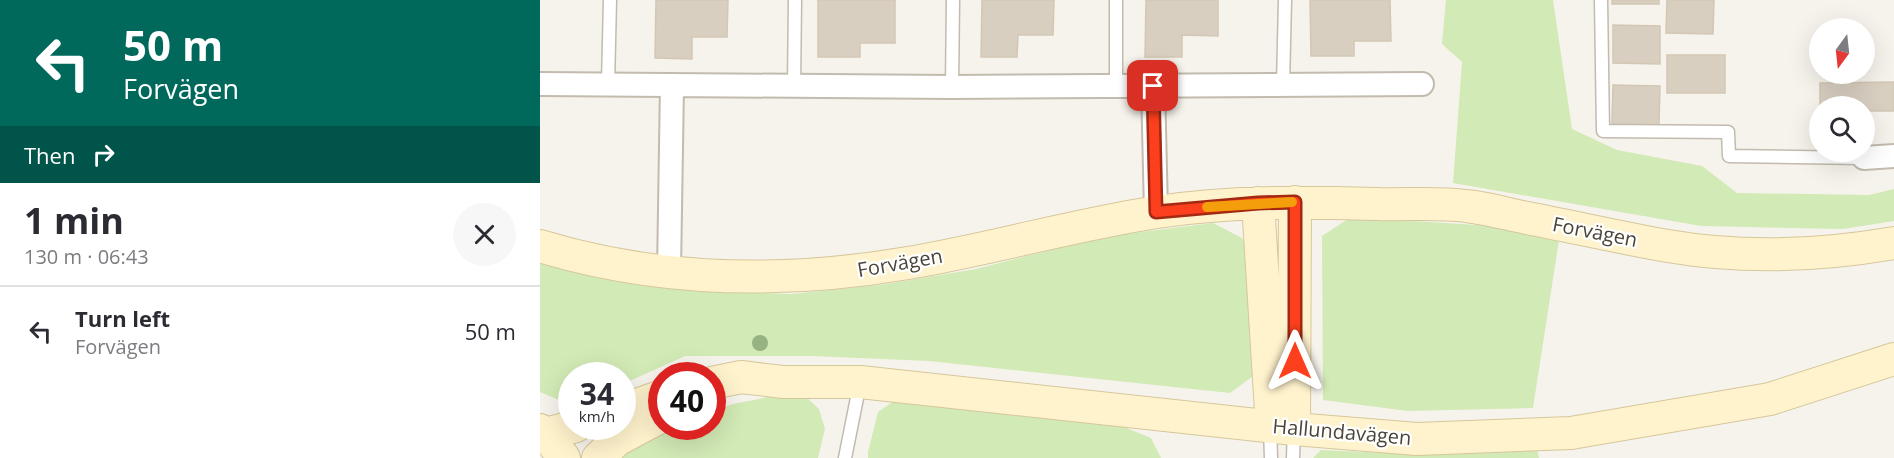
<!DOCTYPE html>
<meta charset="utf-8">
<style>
:root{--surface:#fff;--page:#f7f7f7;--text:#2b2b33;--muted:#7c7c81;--line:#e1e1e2}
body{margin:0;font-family:"Open Sans",sans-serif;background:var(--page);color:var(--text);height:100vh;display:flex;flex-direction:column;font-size:22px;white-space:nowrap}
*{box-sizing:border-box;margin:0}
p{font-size:20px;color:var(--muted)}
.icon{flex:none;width:33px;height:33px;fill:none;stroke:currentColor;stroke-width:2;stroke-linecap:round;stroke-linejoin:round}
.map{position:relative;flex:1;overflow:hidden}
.details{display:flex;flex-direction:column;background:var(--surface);width:540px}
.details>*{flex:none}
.banner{background:#00695c;color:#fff;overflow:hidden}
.needle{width:39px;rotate:195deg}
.buttons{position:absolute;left:1269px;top:18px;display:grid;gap:12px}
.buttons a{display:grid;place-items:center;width:66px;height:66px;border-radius:50%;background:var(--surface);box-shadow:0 6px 24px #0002;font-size:30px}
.speed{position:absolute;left:18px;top:362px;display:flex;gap:12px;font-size:30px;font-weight:700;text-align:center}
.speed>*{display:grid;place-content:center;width:78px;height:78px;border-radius:50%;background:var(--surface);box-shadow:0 6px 24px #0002;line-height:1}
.speed small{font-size:15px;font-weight:400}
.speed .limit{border:9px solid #d22;background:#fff;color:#111}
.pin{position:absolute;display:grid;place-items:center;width:51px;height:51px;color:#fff;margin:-26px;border-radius:12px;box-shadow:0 3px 9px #0006}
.me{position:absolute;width:66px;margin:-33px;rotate:0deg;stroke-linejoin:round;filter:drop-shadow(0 0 4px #0008)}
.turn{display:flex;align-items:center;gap:21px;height:126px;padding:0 24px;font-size:27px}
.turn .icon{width:78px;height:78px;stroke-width:2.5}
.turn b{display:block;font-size:42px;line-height:51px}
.then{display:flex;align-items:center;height:57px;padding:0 24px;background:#0003;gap:12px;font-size:22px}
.round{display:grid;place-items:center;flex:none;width:63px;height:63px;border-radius:32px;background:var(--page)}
.overview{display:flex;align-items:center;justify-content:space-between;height:102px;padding:0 24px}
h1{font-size:36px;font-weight:700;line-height:45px}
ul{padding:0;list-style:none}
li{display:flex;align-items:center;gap:18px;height:90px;padding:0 24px;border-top:2px solid var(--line)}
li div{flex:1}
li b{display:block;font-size:22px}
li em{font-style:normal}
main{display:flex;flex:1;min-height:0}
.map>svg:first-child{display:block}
.green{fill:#d2eab5}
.building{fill:#d8cfc1;stroke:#d3c7b4;stroke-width:1.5}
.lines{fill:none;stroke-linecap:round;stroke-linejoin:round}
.lane-casing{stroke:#c2bbae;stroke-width:15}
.street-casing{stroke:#c2bbae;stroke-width:26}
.secondary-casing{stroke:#d6c79b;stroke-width:34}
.lane{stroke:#fff;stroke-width:12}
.street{stroke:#fff;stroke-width:22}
.secondary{stroke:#fff3cd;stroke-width:32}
.tree{fill:#97b381}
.route-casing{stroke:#a42913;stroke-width:15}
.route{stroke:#fc3f1d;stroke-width:10}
.slow{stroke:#f59e0b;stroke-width:10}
.labels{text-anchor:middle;stroke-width:4.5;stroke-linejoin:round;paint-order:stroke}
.street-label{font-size:20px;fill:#4b4439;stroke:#fff}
</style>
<main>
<section class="details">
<div class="banner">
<div class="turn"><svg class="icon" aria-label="left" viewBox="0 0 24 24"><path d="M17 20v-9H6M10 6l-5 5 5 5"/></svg><div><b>50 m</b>Forvägen</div></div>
<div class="then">Then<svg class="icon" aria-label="right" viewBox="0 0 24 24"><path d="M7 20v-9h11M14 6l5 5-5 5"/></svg></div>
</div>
<div class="overview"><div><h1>1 min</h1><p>130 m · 06:43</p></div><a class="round"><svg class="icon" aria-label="close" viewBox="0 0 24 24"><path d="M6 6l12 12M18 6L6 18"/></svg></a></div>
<ul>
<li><svg class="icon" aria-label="left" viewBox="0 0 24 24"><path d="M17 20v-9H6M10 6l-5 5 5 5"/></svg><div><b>Turn left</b><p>Forvägen</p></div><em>50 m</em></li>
</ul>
</section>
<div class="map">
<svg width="1354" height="458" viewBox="0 0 1354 458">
<rect width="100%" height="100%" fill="#f6f3ec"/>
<path class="green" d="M906 0H1013L1032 129 1077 150 1162 166 1197 193 1329 195 1354 189V221L1303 229 1161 226 913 183 922 62 902 44Z
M811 217 952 226 1019 240 993 408 868 411 783 400 782 236Z
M673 223 702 238 710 254 717 346 712 377 690 393 389 361 273 356H145L83 384 82 375H32L31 397 19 400 0 392V261L98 283 153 291 251 294 340 285 436 269 562 237Z
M244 394 264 395 279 409 285 429 278 458H71L131 426H172L173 411 193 404Z
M358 398 579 425 611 438 621 458H328V452L338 412Z
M997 449 999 458H773L781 450 869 454Z"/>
<path class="building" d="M116 0H188L187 37H152V59L115 58Z
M278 0H355V43H320V57H278Z
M442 0H514L513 35H478L477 57H441Z
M606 0H678V36L642 35V57H605Z
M770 0H850L851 41H814V56H771Z
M1072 0H1119V4H1072Z
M1127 0H1174L1173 34 1126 33Z
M1073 25 1120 26V64L1073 63Z
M1127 55H1185V93H1127Z
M1354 82V111H1324V106H1280V83Z
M1073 85 1120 86 1119 125 1072 124Z"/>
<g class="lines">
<g class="lane-casing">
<path id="lane" d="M1061 0 1063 131 1188 132 1189 156 1324 158
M68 84 70 0
M743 85 745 0
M254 86 255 0
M576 86V0
M412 87 413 0
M730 428 731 458
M305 458 320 383
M753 458 754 429"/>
</g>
<g class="street-casing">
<path id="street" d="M0 84 412 87 882 84
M613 86 616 212
M1324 158 1354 156
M129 272 132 85"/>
</g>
<g class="secondary-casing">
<path id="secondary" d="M718 203 731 411 730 427
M0 246C119 282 245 284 368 263 451 249 533 225 617 212 690 201 763 202 837 204 866 205 897 202 926 206 946 208 967 214 987 218 1034 227 1081 238 1128 246 1203 259 1279 256 1354 243
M172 383 201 377 243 382H320L754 429 877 439 1031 433 1230 399 1354 359
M82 410 122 396
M754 429 755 202
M0 430 6 434 24 458
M6 434 36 426
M58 458 77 440 122 416"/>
</g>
<use href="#lane" class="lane"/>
<use href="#street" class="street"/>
<use href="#secondary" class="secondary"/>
</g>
<circle class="tree" cx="220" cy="343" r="8"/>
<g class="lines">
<g class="route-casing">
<path id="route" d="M613 86 616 212 718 203 755 202V361"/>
</g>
<use href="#route" class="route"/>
<path class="slow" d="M667 207 752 202"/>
</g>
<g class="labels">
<g class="street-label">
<text transform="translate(1055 232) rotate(11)" y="7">Forvägen</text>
<text transform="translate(360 263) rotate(-10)" y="7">Forvägen</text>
<text transform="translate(802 432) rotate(5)" y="7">Hallundavägen</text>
</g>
</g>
</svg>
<div class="buttons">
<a><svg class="needle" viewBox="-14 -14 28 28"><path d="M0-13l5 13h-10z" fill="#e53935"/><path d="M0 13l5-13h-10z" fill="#7c7c81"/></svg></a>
<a><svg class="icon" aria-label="search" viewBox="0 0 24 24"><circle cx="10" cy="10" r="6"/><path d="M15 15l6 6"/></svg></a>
</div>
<div class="speed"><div>34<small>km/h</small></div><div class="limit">40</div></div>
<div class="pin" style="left:613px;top:86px;background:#d93025"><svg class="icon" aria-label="arrive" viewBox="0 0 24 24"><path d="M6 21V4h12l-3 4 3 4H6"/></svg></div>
<svg class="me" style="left:755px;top:361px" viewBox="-20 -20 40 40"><path d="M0-17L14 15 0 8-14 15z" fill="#fc3f1d" stroke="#fff" stroke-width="4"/></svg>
</div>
</main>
